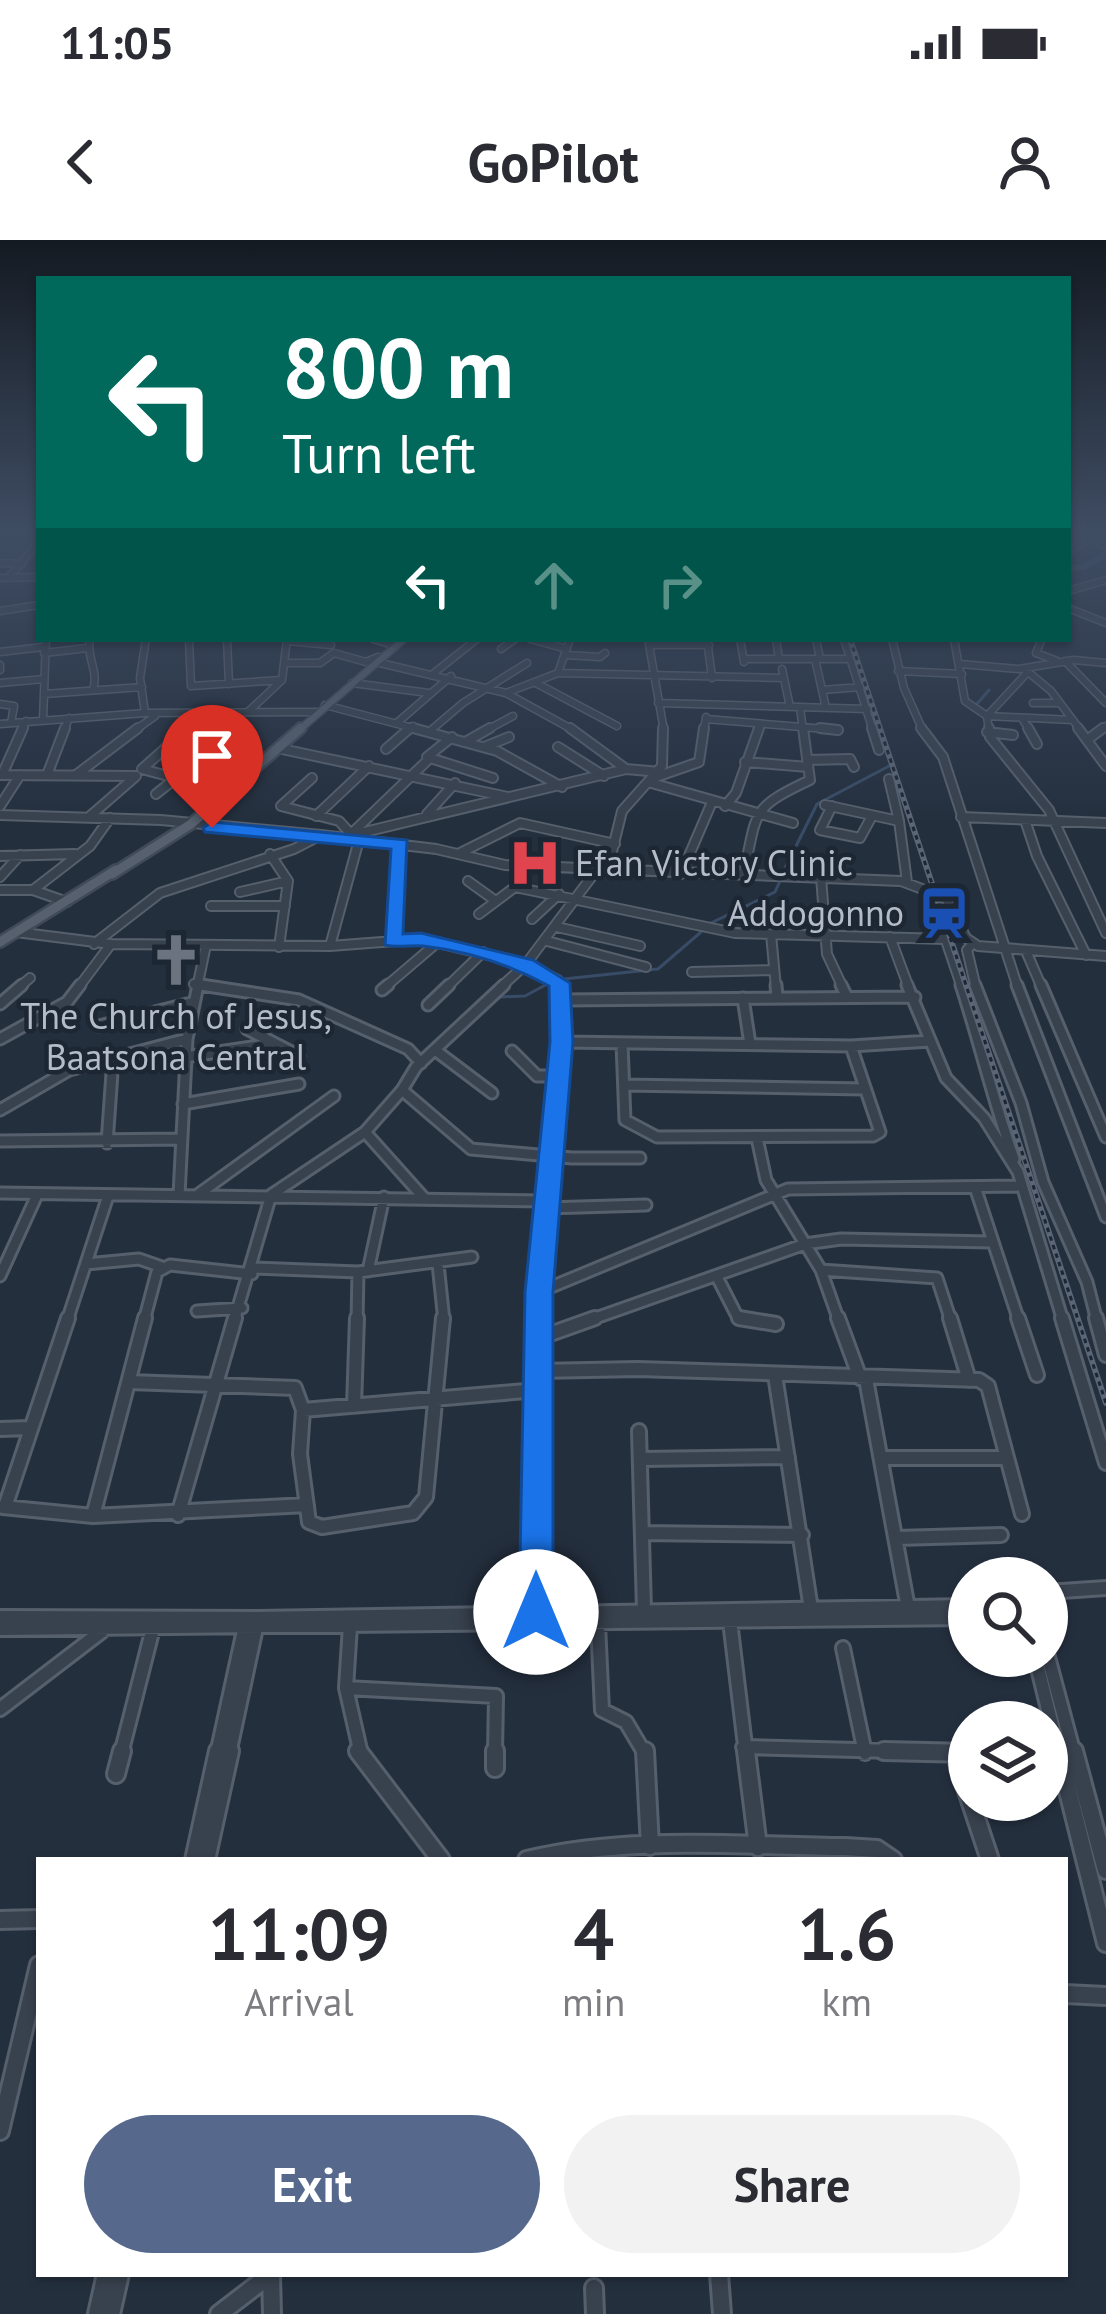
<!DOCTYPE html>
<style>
:root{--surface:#fff;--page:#f2f2f3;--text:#2b2b33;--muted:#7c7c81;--accent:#56698c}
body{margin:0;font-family:"PT Sans",sans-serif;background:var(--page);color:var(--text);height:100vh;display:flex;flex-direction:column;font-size:45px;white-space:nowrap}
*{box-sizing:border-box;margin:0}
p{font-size:39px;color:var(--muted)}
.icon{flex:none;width:66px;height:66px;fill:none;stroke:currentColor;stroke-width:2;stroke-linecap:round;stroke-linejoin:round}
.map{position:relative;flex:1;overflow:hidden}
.panel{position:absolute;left:36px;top:1617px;width:1032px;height:420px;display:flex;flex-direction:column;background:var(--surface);border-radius:0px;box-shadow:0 3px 9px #0004}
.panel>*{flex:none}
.hud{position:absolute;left:36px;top:36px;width:1035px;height:366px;border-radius:0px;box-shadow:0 3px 9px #0004;background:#00695c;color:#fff;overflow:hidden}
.buttons{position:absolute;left:948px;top:1317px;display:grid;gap:24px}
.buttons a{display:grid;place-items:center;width:120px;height:120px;border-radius:50%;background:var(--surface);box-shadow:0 3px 9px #0004;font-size:60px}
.pin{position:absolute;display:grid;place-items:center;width:102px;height:102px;color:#fff;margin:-123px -51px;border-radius:50% 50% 50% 0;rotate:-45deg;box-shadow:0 0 12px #0007}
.pin .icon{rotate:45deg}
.me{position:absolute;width:132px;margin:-66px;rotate:0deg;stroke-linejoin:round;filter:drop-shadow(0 0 9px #0008)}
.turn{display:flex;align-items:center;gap:42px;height:252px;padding:0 48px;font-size:54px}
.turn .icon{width:156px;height:156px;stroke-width:2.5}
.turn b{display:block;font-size:84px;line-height:102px}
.lanes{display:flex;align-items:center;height:114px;padding:0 48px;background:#0003;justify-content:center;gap:60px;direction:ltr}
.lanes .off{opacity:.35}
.eta{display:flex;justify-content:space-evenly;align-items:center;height:204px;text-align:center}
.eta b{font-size:72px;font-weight:800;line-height:84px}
.action{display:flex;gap:24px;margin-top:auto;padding:24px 48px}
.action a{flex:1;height:138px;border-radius:72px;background:var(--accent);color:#fff;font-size:48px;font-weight:800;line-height:138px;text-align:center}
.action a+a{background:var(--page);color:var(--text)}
.status{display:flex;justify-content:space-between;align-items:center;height:84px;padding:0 60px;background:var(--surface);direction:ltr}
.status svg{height:33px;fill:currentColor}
header{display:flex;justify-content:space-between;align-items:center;height:156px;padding:0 48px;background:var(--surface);font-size:54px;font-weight:800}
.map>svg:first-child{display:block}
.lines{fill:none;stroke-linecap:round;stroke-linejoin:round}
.stream{stroke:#394c67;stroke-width:3}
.river{stroke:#394c67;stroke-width:6}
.minor-far4-casing{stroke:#565f6c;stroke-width:9}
.minor-far3-casing{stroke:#565f6c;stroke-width:12}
.minor-far2-casing{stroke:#565f6c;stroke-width:15}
.minor-far1-casing{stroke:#565f6c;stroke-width:18}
.minor-casing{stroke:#565f6c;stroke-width:22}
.major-far1-casing{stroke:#414a57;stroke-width:9}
.major-casing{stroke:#414a57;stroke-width:14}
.minor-far4{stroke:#38414e;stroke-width:6}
.minor-far3{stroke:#38414e;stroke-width:8}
.minor-far2{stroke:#38414e;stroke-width:9}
.minor-far1{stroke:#38414e;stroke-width:12}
.minor{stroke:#38414e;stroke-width:16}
.major-far1{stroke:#56606e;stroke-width:6}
.major{stroke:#56606e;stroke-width:9}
.rail-casing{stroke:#5a6575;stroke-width:6}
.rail{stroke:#1d2633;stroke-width:3;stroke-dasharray:4.5;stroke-linecap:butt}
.route{fill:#1a73e8;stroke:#114b97;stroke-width:3}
.labels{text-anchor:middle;stroke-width:9;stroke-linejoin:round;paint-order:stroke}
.far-poi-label{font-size:36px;fill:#b4bcc9;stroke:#1d2633;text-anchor:start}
</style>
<div class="status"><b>11:05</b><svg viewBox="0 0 49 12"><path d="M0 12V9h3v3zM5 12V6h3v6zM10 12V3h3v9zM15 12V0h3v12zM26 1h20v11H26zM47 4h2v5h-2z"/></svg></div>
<header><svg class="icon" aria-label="back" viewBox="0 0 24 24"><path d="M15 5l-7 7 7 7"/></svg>GoPilot<svg class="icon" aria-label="person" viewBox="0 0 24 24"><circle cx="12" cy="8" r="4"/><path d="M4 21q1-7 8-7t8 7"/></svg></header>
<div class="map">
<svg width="1106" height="2074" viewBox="0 0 1106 2074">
<rect width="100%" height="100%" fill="#242f3e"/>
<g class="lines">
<path class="stream" d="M976 465 989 450
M783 632 817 564 891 525
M711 683 775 652 780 641
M564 739 658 729 701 692
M498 757 525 756 551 742"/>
<path class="river" d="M1068 328 1084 327 1106 314"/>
<g class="minor-far4-casing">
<path id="minor-far4" d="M1082 292 1106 307
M1068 311 1092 299
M0 323 22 324
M0 338 39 337
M8 338 39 302
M1068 351 1106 340
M1068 368 1106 383
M0 371 39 365
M90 399C86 418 99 430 93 450
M189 399 191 446 282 440
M227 399 229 444
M373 399 396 406
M530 399 567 409
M648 399 664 491
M707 399 712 438
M740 399 744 422
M776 399 779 419
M816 399 820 419
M844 399 873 491
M892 399 904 448 923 491
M954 399 965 461 987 476 989 491
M1042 399 1036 413 1057 421
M287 401 331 405
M649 405H709
M501 409 515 399
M0 412 43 407
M44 413 88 408
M566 415 600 417 605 413
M744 419H850
M815 419 826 468
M1065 421 1106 463
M376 422 506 453 575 491
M285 423H320L334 413 366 422 378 417
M960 424 1019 429 1074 420 1106 423
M0 425V430
M782 429 790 467
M898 431 962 434
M1027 431 1051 451 1081 491
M434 433 477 399
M558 433 783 438
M534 442 617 486
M0 443 44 439
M352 443 429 453
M822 450 861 447
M506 453 558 433 570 399
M44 454 142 447
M658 463 868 469
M1033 463H1060
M0 464 14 466 11 483
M325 465 424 491
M800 467 803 491
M249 471 282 440 287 399
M145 473 140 438 146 399
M987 476 1073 480
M987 476 1026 434 1025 429
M706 479 838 490
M43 480 46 399
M1023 480 1030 491
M398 482 451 436
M0 484 145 473 317 472
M21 491 26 481
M64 491 69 478
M134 491 155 476
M185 491 199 472
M407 491 413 486
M430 491 463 463 527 423
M485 491 513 476
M704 491 706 477
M758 491 760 485
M1099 491 1106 486"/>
</g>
<g class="minor-far3-casing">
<path id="minor-far3" d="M188 488 142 529 223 551
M413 488 497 511 562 547
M570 488 626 529
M820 488 838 490
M872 488 879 510
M921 488 943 517 1018 748
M989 488 990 497 1049 570 1106 693
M1028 488 1037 504
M1078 488 1106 526
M987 492 1013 495
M452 497 427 517 493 538
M1087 500 1103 488
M467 501 490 488
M484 507 509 497
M558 507 604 536
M277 508 508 557
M386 509 410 488
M807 520 850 519 854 527
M745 522 808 527
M0 535 136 536
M2 535 23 488
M47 535 65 488
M76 535 138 488
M656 537 699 522 704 488
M312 538 281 566 339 581 351 594 430 518
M889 539 899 581
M648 542 793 583
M156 554 227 497
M825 565 899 581 907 642
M0 566 20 535
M725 566 736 553 759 488
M832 566 820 590 860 598 872 576
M427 574 455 543
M0 575 161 580 321 595 436 609 505 625 901 641 946 658 966 698 978 706 1106 716
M316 576 369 526
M89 577 135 537
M961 577 1106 583
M1026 583 1037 616 1086 715
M348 596 626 529 660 532
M270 614 288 641 279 707
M458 614 520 583 615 604
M0 616 75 614
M607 632 622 571 662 526 663 488
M681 634 712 562
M743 636C758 572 748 569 810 540L803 488
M0 637 20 615
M821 637 827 714 843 748
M468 641 493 659
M0 650H33L67 662
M33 650 90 606 110 578
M929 650 962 748
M240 652 288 641
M211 666H285
M479 674 515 647 735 693 944 699
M532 679 559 654
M557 687 640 706
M16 692 111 704 330 706 421 699 526 724 558 740 559 748
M771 694 776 748
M890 697 909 748
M392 701 401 604
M547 701 646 727
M973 703 967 710 976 748
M94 704 160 653 294 609 321 595
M330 706 359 600
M1026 711 1042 748
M692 732 772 730
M194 744 220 748
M18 748 30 738
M78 748 111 704
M197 748 206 705
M384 748 438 702
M446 748 483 712
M500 748 526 724 596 631"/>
</g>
<g class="minor-far2-casing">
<path id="minor-far2" d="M201 745 299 760 408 809 421 823
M504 745 416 827 402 850 471 909 572 918H640
M776 745 777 757
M841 745 847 757
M907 745 946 838 984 878 1018 932 1063 1081
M961 745C980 803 993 861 1014 919
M975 745 1021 863 1043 942 1087 1042 1097 1081
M1017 745 1106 977
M1041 745 1106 897
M382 750 388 745
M743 758 750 804
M562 760 915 757
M0 764 22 745
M428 765 449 745
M99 786 191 763
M247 789 299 816
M0 799 67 762 80 745
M562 802 851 806 930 801
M622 804 625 880 657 897 873 896 880 892 851 806
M435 810 492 853
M512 811 537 836H559
M54 813 69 830
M185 817 271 804
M624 845 865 849
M183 864 299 844
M0 870 69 830 187 799
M365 892 424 958
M757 898 766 940 821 1030 839 1081
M0 901 180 899
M107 903 113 819
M975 947 1019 1081
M0 953 546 961
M179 955 187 799 198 745
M196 956 334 856
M546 968 646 965
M86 1024 139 1019 162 1027
M438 1024 444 1081
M254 1028 358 1032 472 1017
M821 1030 937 1038 951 1081
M368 1031 384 957
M0 1036 37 955
M717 1037 738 1078 758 1081
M539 1052 788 949 1019 946
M197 1071 242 1068
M67 1081 108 956
M144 1081 157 1032 170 1025 252 1034
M234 1081 271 955 365 892 402 850
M357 1081 358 1032
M539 1081 562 802 558 745
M587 1081 805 1004 841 999 991 1002"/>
</g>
<g class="minor-far1-casing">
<path id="minor-far1" d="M739 1078 776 1084
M838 1078 860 1138
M950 1078 969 1140
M1018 1078 1037 1135
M1062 1078 1106 1223
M1096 1078 1106 1115
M539 1098 595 1078
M538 1131 638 1129 979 1140 988 1146 1022 1274
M775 1135 811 1369
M866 1139 908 1368
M129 1142 295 1148 303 1170 300 1214 309 1282 322 1287 413 1273 426 1257 443 1078
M354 1166 357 1078
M303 1170 538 1150
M0 1189 30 1188
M639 1191 644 1370
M882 1218H1007
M641 1219 788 1217
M3 1267 93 1276 307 1265
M5 1267 68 1078
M178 1275 235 1078
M93 1276 145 1078
M642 1293 802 1295
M897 1298 1001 1295
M1047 1352 1106 1348
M0 1377 258 1378 969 1366
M730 1381 746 1514
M598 1384 602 1470 626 1482 645 1514
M350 1386 346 1448 361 1514
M535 1386 539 1078
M0 1389 969 1378
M843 1408 865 1513
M1047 1413 1074 1514
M1035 1416 1059 1514
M346 1448 496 1456 495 1514
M0 1469 102 1391
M743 1507 969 1513
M121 1514 153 1388
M217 1514 246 1381
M229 1514 257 1383"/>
</g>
<g class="minor-casing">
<path id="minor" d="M358 1511 441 1620
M645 1511 650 1606
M746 1511 758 1607
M884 1511 969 1513
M1058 1511 1106 1703
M1074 1511 1106 1630
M955 1513 969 1557
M495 1528V1511
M116 1534 122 1511
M970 1560 990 1620
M194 1620 218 1511
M206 1620 230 1511
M527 1620C629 1595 741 1606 845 1607L877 1609 893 1620
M0 1680 39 1679
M1065 1754 1106 1756
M0 1891 39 1725
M719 2034 722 2074
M271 2035 272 2074
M594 2048 595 2074
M97 2074 106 2034
M111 2074 120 2034
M219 2074 271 2034"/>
</g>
<g class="major-far1-casing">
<path id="major-far1" d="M298 491 404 399"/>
</g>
<g class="major-casing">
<path id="major" d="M112 634 191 584 301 488
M0 702 116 630"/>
</g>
<use href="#minor-far4" class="minor-far4"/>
<use href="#minor-far3" class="minor-far3"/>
<use href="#minor-far2" class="minor-far2"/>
<use href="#minor-far1" class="minor-far1"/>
<use href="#minor" class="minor"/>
<use href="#major-far1" class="major-far1"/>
<use href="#major" class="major"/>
<g class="rail-casing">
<path id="rail" d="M850 399 1106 1163"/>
</g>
<use href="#rail" class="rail"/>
</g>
<linearGradient id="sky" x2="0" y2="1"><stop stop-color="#141a22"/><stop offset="0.5" stop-color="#3f4d63"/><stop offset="1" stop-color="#3f4d63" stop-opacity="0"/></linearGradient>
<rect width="1106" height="583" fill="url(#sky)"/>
<path class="route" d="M212 582 407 600 403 694 421 693 533 720 570 743 573 802 553 1052V1372L548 1383 536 1388 524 1383 519 1372 525 1052 550 802 549 746C511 725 466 711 423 706 410 705 397 708 385 705L391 609 205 592 203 588Z"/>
<defs>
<g id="hospital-bare" transform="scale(4.14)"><path d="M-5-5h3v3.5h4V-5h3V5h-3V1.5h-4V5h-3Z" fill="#e0444e" stroke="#1d2633" stroke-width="2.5" paint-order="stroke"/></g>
<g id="station-bare" transform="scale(4.14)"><path d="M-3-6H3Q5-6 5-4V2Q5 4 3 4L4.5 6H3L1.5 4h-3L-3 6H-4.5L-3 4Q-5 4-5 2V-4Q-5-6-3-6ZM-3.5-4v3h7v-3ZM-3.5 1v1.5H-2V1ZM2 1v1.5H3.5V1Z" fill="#1a4fb4" stroke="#1d2633" stroke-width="2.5" paint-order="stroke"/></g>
<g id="church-bare" transform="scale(4.14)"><path d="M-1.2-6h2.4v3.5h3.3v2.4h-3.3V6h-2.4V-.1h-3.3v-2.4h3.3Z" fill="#6b7280" stroke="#1d2633" stroke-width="2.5" paint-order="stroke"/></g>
</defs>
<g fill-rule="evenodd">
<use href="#hospital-bare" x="535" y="623"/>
<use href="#station-bare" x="944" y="673"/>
<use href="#church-bare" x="176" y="720"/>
</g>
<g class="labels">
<g class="far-poi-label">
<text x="575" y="636">Efan Victory Clinic</text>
<text x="904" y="686" text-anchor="end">Addogonno</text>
<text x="176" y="789" text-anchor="middle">The Church of Jesus,<tspan x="176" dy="41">Baatsona Central</tspan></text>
</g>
</g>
</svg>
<div class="buttons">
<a><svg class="icon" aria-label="search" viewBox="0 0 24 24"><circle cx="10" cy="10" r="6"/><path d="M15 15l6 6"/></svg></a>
<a><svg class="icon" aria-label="layers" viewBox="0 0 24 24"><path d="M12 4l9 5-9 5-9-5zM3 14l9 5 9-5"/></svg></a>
</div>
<div class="pin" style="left:212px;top:588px;background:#d93025"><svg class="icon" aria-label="arrive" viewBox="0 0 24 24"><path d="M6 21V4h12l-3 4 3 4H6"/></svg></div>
<svg class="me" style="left:536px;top:1372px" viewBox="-20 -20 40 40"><circle r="19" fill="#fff"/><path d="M0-13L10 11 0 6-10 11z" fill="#1a73e8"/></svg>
<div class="hud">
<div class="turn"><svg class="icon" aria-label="left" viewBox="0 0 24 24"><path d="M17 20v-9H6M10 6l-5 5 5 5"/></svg><div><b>800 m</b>Turn left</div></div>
<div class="lanes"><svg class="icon" aria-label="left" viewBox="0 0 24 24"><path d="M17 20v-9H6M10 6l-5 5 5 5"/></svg><svg class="icon off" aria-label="ahead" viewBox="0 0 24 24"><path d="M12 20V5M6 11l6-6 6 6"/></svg><svg class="icon off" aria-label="right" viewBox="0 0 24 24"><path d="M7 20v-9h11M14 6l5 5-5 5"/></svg></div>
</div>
<section class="panel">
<div class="eta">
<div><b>11:09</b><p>Arrival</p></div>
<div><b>4</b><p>min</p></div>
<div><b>1.6</b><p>km</p></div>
</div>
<div class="action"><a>Exit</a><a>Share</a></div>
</section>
</div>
